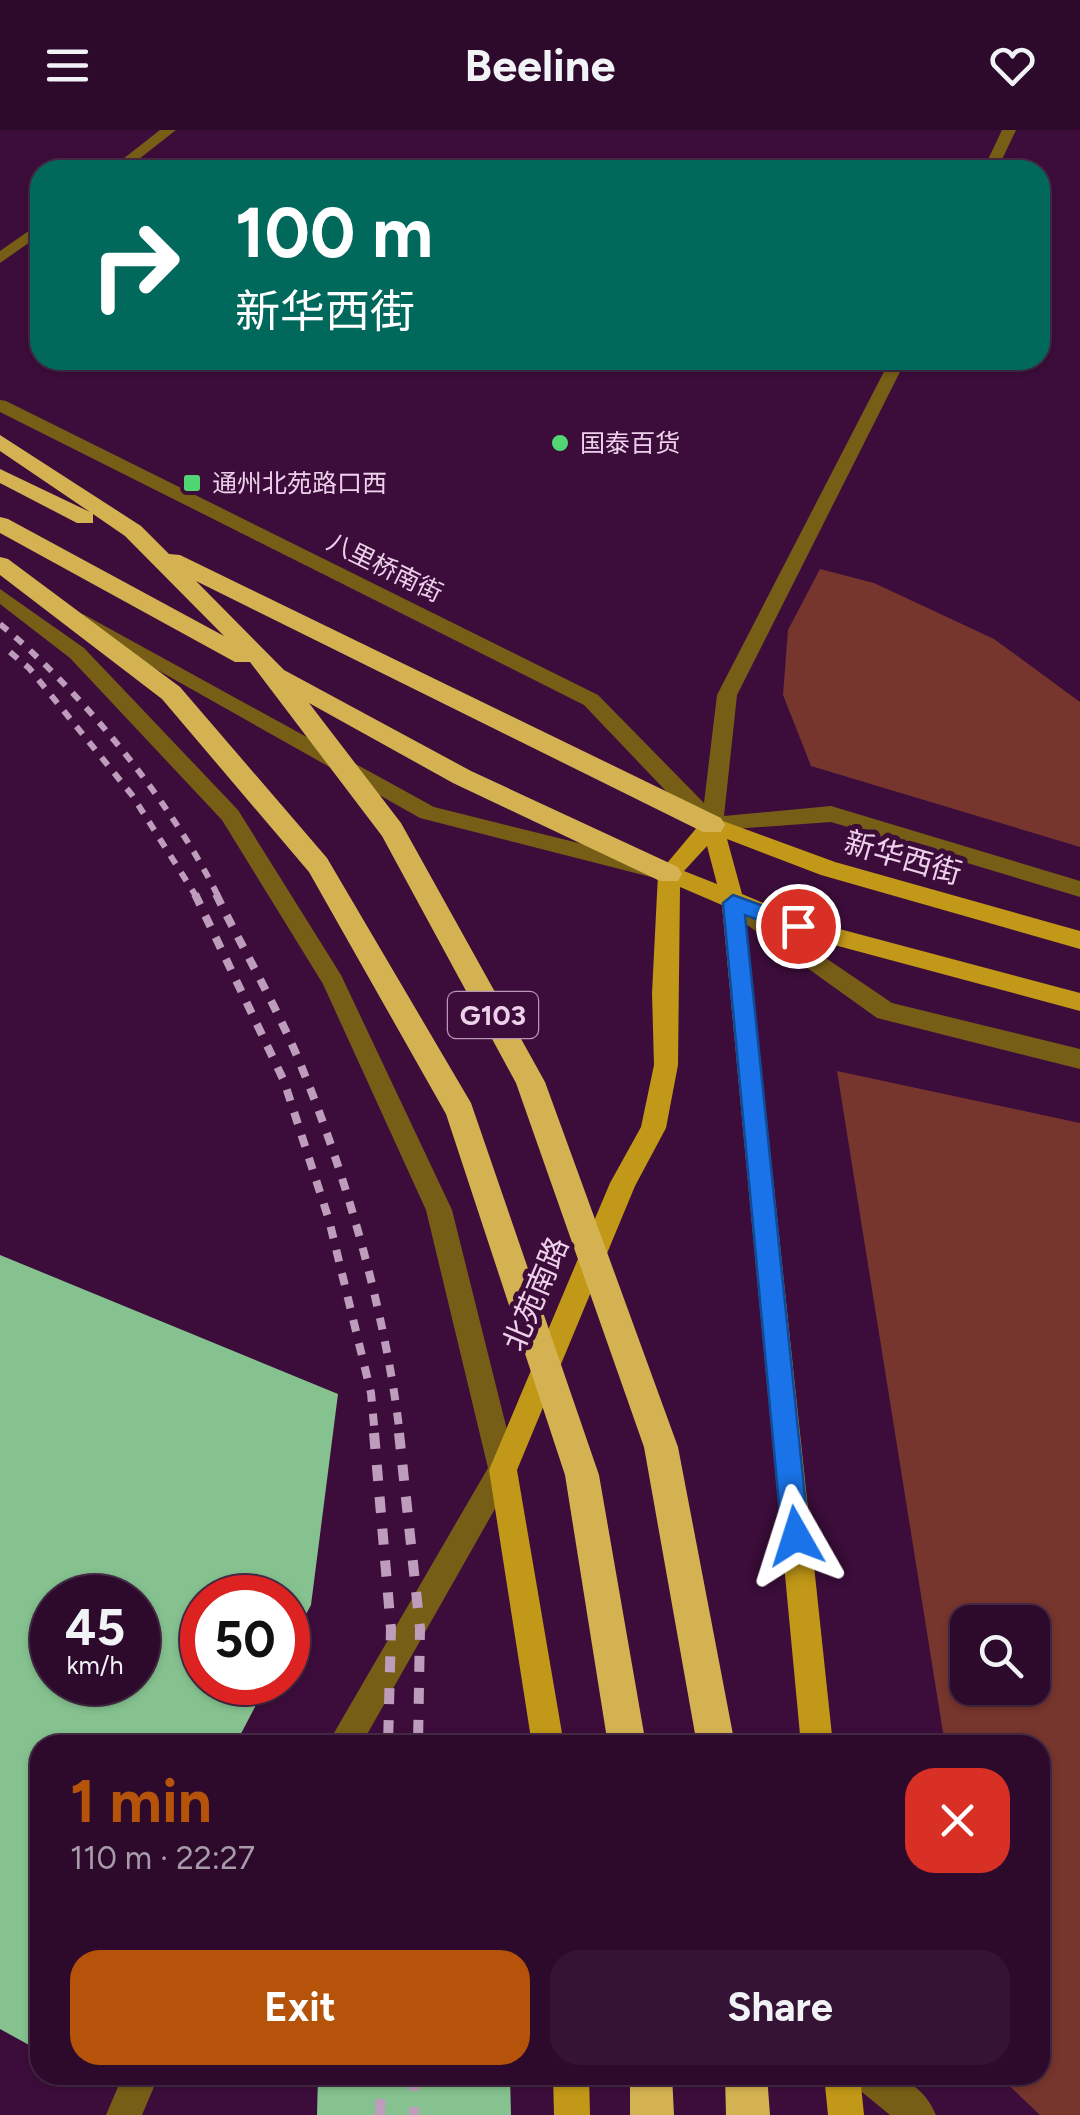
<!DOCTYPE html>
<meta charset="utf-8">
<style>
:root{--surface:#2d0a2c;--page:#351334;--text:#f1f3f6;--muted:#a79aa9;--line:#482b48;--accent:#b45309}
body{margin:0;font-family:Figtree,"Noto Sans SC",sans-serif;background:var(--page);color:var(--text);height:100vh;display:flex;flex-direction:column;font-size:38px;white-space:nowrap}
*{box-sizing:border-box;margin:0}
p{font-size:32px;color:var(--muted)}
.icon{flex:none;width:55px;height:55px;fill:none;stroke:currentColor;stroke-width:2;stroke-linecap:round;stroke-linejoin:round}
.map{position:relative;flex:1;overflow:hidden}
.side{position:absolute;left:30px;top:1605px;width:1020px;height:350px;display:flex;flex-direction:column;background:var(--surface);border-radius:30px;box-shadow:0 2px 8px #0004,0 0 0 2px var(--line)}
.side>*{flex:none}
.guide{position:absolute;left:30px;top:30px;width:1020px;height:210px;border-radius:30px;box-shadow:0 2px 8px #0004,0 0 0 2px var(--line);background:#00695c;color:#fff;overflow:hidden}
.fabs{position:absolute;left:950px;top:1475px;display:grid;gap:20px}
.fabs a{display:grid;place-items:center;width:100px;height:100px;border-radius:20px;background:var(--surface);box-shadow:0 2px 8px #0004,0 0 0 2px var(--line);font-size:50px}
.speed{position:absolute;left:30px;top:1445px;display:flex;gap:20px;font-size:50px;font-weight:700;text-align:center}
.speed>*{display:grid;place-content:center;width:130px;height:130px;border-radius:50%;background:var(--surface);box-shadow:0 2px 8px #0004,0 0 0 2px var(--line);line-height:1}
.speed small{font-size:25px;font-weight:400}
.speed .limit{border:15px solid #d22;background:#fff;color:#111}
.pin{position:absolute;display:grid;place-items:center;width:85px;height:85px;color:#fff;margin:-42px;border:5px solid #fff;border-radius:50%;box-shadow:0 2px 10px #0007}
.me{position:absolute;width:110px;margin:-55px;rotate:354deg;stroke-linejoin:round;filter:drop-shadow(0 0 8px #0008)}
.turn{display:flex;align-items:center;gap:35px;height:210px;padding:0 40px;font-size:45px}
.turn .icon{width:130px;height:130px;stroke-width:2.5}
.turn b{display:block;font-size:70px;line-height:85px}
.round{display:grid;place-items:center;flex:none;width:105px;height:105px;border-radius:30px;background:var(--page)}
.head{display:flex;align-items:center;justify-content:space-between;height:170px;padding:0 40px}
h1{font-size:60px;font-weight:700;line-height:75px;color:var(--accent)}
.action{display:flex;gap:20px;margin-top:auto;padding:20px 40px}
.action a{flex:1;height:115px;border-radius:30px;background:var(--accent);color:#fff;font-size:40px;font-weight:700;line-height:115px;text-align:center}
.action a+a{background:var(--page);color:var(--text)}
header{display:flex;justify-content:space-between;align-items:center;height:130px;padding:0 40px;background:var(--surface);font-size:45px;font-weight:700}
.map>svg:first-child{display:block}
.green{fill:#76352d;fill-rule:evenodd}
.building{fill:#85c28f;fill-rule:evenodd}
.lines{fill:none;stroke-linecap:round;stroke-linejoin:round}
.minor{fill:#775e17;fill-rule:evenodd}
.major{fill:#c19817;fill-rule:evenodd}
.highway{fill:#d5b251;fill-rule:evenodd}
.rail-far2{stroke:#be9cbb;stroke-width:6;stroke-dasharray:10 10;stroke-linecap:butt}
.rail-far1{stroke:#be9cbb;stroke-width:8;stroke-dasharray:12 12;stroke-linecap:butt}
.rail{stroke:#be9cbb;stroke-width:10;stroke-dasharray:16 16;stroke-linecap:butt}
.route{fill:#1a73e8;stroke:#114b97;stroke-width:2.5}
.poi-dot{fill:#52d673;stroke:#3c0d3b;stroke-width:4}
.labels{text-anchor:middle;stroke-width:10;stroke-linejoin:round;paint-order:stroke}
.far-poi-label{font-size:25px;fill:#edd0ea;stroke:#3c0d3b;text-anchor:start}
.far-street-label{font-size:25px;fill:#edd0ea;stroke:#3c0d3b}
.shield{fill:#3c0d3b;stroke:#b896b6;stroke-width:2.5}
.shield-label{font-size:28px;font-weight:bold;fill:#edd0ea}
.street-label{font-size:30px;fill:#edd0ea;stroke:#3c0d3b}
</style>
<header><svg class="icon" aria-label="menu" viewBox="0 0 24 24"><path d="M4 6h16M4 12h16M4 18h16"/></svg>Beeline<svg class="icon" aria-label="heart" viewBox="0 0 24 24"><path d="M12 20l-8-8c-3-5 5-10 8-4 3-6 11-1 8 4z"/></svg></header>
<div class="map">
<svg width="1080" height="1985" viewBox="0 0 1080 1985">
<rect width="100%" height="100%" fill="#3c0d3b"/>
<path class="green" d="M820 439 874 453 994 509 1080 572V717L811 636 783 565 788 500Z
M837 941 1080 993V1985H1040L998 1945H1040V1615H945ZM968 1492H1032V1558H968Z"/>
<path class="building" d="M0 1125 338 1264 311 1475 288 1517V1468H202V1552H268L235 1615H40V1921L0 1899ZM52 1468H138V1552H52Z
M318 1945H510L511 1985H317Z"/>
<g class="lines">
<path class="minor" d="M160 0H176L125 40H109Z
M1002 0H1016L997 40H983Z
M40 93V105L0 133V121Z
M890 230H906L737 565 724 686 831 676 1080 751V767L831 692 704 701 584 575 0 282V270L6 271 598 565 704 673 717 565Z
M0 459 84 518 238 680 341 845 452 1080 517 1340 361 1615H327L488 1338 426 1080 323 854 222 690 70 528 0 474Z
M83 484 434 677 651 731 662 739 651 747 420 688 76 494V486Z
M733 765 892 873 1080 919V939L877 888 725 779 722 773 725 767Z
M123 1945H159L142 1985H106Z
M852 1945C889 1945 919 1945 936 1985H890L857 1958Z"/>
<path class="major" d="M712 687 835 732 1080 801V819L821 745 727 709 742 764 802 789 1080 863V881L797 805 745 784 833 1615H801L722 775 680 757 678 935 666 998 635 1056 517 1340 564 1615H532L489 1340 610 1053 641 997 654 935 652 863 658 744 704 689ZM707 716 717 754 684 741Z
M553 1945H589L590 1985H554Z
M824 1945H860L864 1985H828Z"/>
<path class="highway" d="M0 305 141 396 169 424 180 425 721 688 725 695 721 702H703L196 451 284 540 471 641 678 737 682 744 678 751H660L453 653 309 573 401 693 545 952 678 1317 735 1615H697L644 1317 516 953 382 706 250 532H235L0 403V387L8 389 224 506 125 406 93 384V393H77L0 353V339L90 382 0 321Z
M0 427 8 429 180 557 327 728 471 973 599 1345 646 1615H608L565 1345 446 984 309 742 162 569 0 445Z
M630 1945H672L674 1985H630Z
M725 1945H767L770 1985H726Z"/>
<path class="rail-far2" d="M0 494C81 561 171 671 218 766
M10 522 29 538 132 665 196 766"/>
<path class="rail-far1" d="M195 764 284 951 329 1090 371 1263 375 1306
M216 764C245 823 280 882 304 943 348 1051 387 1190 400 1306"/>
<path class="rail" d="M374 1303 391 1499 388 1615
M399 1303 420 1498 418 1615
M414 1945V1985
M380 1985 381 1945"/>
</g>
<path class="route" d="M733 765 805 791 808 796 798 804 745 785 809 1406 805 1415 796 1419 786 1415 782 1406 723 773Z"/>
<g class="poi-dot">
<circle cx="560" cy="313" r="10"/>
<rect x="182" y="343" width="20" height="20" rx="5"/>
</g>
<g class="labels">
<g class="far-poi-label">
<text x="580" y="322">国泰百货</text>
<text x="212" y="362">通州北苑路口西</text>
</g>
<g class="far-street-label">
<text transform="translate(385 437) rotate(26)" y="9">八里桥南街</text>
</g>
<rect class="shield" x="448" y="862" width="90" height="46" rx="8"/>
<g class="shield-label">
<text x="493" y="895">G103</text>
</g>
<g class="street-label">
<text transform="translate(903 728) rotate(16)" y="10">新华西街</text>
<text transform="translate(536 1164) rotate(-67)" y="10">北苑南路</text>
</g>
</g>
</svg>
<div class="fabs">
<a><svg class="icon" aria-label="search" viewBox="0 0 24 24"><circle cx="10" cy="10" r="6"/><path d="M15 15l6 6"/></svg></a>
</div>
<div class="speed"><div>45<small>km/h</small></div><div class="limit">50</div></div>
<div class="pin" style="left:798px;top:796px;background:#d93025"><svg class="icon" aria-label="arrive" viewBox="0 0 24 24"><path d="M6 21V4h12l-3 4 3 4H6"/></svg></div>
<svg class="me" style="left:796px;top:1406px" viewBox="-20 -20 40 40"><path d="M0-17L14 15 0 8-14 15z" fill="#1a73e8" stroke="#fff" stroke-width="4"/></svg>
<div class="guide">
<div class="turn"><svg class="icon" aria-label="right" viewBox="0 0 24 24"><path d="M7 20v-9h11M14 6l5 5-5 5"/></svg><div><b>100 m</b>新华西街</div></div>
</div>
<section class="side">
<div class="head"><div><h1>1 min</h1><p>110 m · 22:27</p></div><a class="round" style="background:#d93025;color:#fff"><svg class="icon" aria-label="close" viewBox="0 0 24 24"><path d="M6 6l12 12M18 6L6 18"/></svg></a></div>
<div class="action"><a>Exit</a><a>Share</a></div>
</section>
</div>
